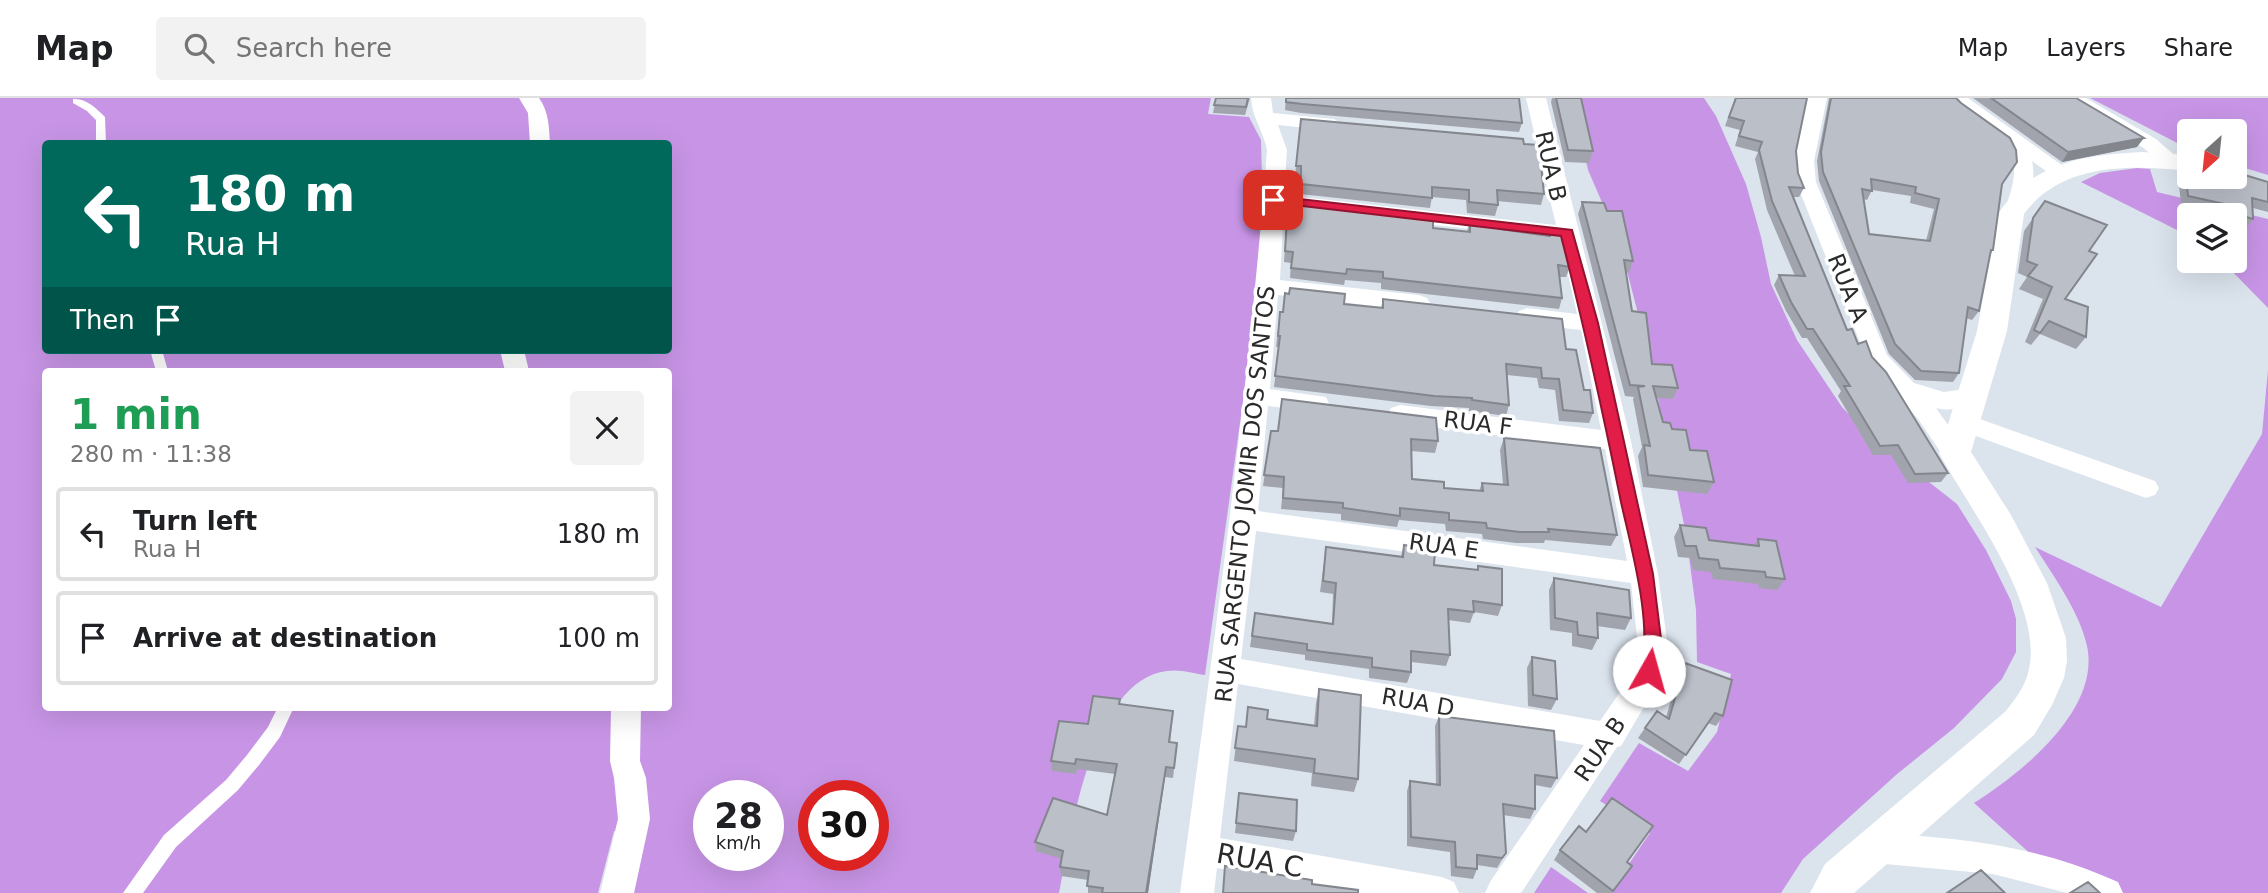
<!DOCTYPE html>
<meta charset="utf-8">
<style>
:root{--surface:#fff;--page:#f2f2f2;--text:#202124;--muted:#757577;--line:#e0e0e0}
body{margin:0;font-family:"DejaVu Sans",sans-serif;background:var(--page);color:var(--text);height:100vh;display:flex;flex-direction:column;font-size:26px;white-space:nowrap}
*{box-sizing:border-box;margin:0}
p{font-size:23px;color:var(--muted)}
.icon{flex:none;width:38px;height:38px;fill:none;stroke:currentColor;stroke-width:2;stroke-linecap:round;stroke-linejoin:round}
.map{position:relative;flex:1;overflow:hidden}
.sheet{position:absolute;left:42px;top:270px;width:630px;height:343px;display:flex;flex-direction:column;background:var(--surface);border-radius:7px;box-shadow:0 7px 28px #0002}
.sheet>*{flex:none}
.banner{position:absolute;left:42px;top:42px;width:630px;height:214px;border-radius:7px;box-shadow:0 7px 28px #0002;background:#00695c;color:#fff;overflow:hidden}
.needle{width:46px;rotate:207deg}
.fabs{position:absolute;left:2177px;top:21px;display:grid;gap:14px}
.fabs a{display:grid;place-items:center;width:70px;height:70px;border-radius:7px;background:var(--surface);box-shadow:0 7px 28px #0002;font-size:35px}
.speed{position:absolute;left:693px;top:682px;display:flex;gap:14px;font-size:35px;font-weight:700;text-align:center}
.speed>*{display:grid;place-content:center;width:91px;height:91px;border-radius:50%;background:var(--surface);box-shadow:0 7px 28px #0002;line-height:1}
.speed small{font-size:18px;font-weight:400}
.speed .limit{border:10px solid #d22;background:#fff;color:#111}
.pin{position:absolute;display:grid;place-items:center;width:60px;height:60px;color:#fff;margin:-30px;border-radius:14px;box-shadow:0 4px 10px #0006}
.me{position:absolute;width:77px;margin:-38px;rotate:7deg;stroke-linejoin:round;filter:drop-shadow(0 0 5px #0008)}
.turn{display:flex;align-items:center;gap:24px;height:147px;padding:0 28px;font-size:32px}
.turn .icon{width:91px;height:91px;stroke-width:2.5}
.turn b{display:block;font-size:49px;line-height:60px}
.then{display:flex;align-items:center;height:66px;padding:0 28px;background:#0003;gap:14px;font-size:26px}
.round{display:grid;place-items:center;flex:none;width:74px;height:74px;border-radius:7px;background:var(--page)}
.overview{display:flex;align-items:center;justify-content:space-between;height:119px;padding:0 28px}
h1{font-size:42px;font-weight:800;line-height:52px;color:#1e9e55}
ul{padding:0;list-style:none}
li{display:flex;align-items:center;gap:21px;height:94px;margin:0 14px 10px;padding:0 14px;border:4px solid var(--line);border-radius:7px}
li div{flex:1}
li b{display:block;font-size:26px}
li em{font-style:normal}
header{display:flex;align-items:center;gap:42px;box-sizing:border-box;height:98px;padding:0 35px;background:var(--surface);border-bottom:2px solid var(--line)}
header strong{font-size:33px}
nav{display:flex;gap:38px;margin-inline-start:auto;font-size:24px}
.search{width:490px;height:63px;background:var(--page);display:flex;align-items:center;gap:18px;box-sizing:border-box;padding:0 24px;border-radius:7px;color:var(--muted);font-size:26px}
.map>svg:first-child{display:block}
.green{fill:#c895e6;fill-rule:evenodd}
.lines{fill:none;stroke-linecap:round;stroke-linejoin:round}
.service{fill:#fff;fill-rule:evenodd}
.minor{fill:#fff;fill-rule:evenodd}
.tertiary{fill:#fff;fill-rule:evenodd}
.wall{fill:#a1a4ac;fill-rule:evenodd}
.shaded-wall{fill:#83868c}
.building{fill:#bbbfc8;stroke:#83868c;stroke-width:2;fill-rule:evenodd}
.route{fill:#e11d48;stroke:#92132f;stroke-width:2}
.labels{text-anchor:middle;stroke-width:7;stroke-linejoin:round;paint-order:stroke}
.street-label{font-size:23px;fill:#2a2a2a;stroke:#fff}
.near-street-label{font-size:28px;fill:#2a2a2a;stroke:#fff}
</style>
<header>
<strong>Map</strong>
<div class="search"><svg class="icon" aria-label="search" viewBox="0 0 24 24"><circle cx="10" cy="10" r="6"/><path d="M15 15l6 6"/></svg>Search here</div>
<nav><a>Map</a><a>Layers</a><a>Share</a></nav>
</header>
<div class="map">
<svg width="2268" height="795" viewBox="0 0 2268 795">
<rect width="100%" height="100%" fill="#dbe3ed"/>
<path class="green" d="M0 0H1211L1208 16 1249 19 1261 42 1263 116 1250 253 1205 577C1193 575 1179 571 1167 573 1091 582 1071 736 1059 795H628L640 735 614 733 598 795H0ZM46 46H668V252H46ZM46 273H668V609H46ZM709 698H768V758H709ZM814 698H873V758H814Z
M1572 0H1704L1716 18 1746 86 1761 139 1771 186 1797 242 1842 309 1869 337 1957 406 1986 452 2011 503 2016 521V554L2002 581 1954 630 1896 677 1803 761 1781 795H1609L1650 735 1600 703 1639 645 1688 673 1717 634 1731 576 1697 564 1696 512 1686 436 1650 262 1620 146 1588 72Z
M2090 0H2268V77L2235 67V33H2189V51Z
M2137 70 2150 71 2157 94 2268 121V210L2222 163H2235V117H2189V138L2081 84 2100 75Z
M2268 272V795H2074L1974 705C2020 676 2101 612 2087 548 2080 515 2053 477 2035 449L2161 509 2262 336Z
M1551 769 1588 795H1534Z"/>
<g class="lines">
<path class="service" d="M73 1C86 0 96 10 105 19L106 46H96V22L87 13 73 5Z
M150 252H162L168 273H156Z
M278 609H294L280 639 259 667 238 692 176 749 143 795H123L164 737 226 682 247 657 268 629Z"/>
<path class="minor" d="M519 0H539C549 14 549 29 550 46H530L528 15Z
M1251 0H1271L1273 15 1334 21 1344 27 1334 33 1278 27 1287 52 1284 97 1556 127 1526 0H1546L1631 343 1658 476 1669 557 1651 597 1621 648 1617 649 1521 795H1485L1490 784 1584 647 1238 586 1220 740 1442 779 1454 784 1459 795H1353L1217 770 1214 795H1180C1214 547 1248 300 1267 52 1263 32 1252 20 1251 0ZM1284 110 1560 141 1577 216 1527 210 1519 213 1515 218 1519 223 1527 226 1581 232 1601 332 1400 307 1391 310 1388 316 1391 322 1400 325 1605 351 1627 463 1258 413 1268 308 1317 314 1326 311 1329 305 1326 299 1270 291 1278 197 1419 213 1427 210 1430 205 1427 200 1419 197 1280 182ZM1256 433 1631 485 1639 557 1629 581 1600 623 1241 561Z
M1807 0H1827L1814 63 1816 84 1887 257 1914 285 1944 294 1971 290 1980 293 1983 299 1980 305C1966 309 1950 314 1936 310L1968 355 1964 362 1955 364 1946 362 1918 321 1869 267 1796 84 1794 63Z
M1945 0H1968L2073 75 2070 79C2055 83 2044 71 2032 63 2035 78 2034 93 2025 107H2011L2008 102C2033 30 1974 38 1945 0Z
M2062 0H2086L2156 41 2180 62 2177 66H2163L2142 49Z
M500 252H524L529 273H505Z
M1963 315 2155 383 2159 390 2155 397 2146 400 1954 330 1951 324 1954 318Z
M611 609H641L640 663 646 680 650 721 634 795H600L618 721 614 680 610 663Z
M1874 735C1964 740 2034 747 2118 784L2123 795H2067L1993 776 1874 765 1863 761 1858 750 1863 739Z"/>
<path class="tertiary" d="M2142 54 2189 57V73C2132 67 2062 64 2024 116L2007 233 1971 354 2011 417 2047 485 2066 540 2067 563 2064 580 2052 607 2034 637 1854 795H1810L1825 766 2006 613C2016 600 2026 587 2029 571 2043 506 1969 410 1939 355L1977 233 1998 116C2032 64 2084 57 2142 54Z"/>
</g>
<path class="wall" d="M1216 0H1250L1245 17 1213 15Z
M1286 0 1522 25 1519 34 1301 15 1285 12Z
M1552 0H1581L1593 53 1589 65 1565 64 1551 4Z
M1734 0H1807L1796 53 1798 75 1804 90 1799 99H1793L1847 232 1858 246 1872 259 1948 375 1941 384 1908 385 1891 357H1873L1838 298 1841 293 1807 240H1802L1786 213 1774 187 1779 177 1795 178 1767 112 1755 61 1758 54 1735 48 1740 32 1725 28 1735 0Z
M1829 0H1956L2002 87 1993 152 1990 157 1979 213 1972 222 1966 220 1959 275 1953 284 1915 282 1889 256 1819 83 1817 63ZM1872 92 1911 98 1910 105 1934 111 1926 143 1869 136 1863 101 1867 102Z
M1973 0H2076L2137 49 2062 64Z
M1301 21 1524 46 1544 96 1541 107 1497 103 1498 107 1495 118 1467 115 1466 102 1432 99 1430 110 1300 96V79L1295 78Z
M2185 68 2189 79 2268 84V114L2253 110V121L2246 130 2235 127V117H2218V115L2181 106 2178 77Z
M2045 103 2089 153 2065 201 2086 239 2076 251 2040 236 2031 247 2025 244 2043 201 2019 191 2027 179 2018 175 2024 133Z
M1582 104 1607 113 1633 163 1629 175 1626 174 1632 213 1652 266 1678 290 1673 301 1656 300 1663 324 1672 331 1690 352 1714 384 1707 396 1643 389 1638 358 1642 349 1633 301 1634 299 1625 298 1578 116Z
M1287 115 1467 133 1470 122 1499 131 1549 138 1550 134 1570 169 1566 179H1560L1562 200 1559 211 1381 191V185L1345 182 1344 187 1290 180 1291 165 1284 164Z
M1383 201 1566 251 1593 315 1589 325 1559 323 1555 292 1539 290 1537 280 1507 277 1509 307 1506 318 1469 313V310L1431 308 1274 289 1279 249H1276L1280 214 1344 206 1381 210Z
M1271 333 1438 343 1435 355 1411 353 1412 381 1444 390 1479 393 1482 385 1503 386 1500 352 1504 340 1617 437 1611 448 1545 442 1544 445H1516L1483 441 1482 436 1446 433 1445 426 1399 422 1397 429 1341 422V416L1281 411 1283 390 1263 388Z
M1680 427 1709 442 1754 447 1758 441 1785 481 1777 492 1759 490 1758 486 1713 481 1711 474 1693 472 1690 460 1678 459 1674 439Z
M1404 447 1434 467 1476 472 1478 468 1502 507 1498 518 1474 514 1470 525 1448 522 1450 557 1446 568 1411 564V574L1407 585 1369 580V571L1305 562V557L1250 549 1255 515 1332 526 1333 496 1320 494 1326 449 1401 458Z
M1554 480 1631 520 1625 532 1597 528 1598 540 1592 552 1572 548V535L1550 532 1549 492Z
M1532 559 1557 601 1551 612 1528 608 1527 570Z
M1685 565 1723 618 1716 628 1708 625 1679 666 1638 640 1645 630 1666 619 1679 575Z
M1319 591 1358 681 1354 694 1311 688 1312 675 1234 663 1238 628 1245 629 1267 621 1314 628 1316 605Z
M1120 601V606L1173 613 1170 644 1176 655 1173 680 1165 679 1148 795H1088V782L1061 778 1060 769 1062 761 1036 753 1035 744 1107 717 1115 676 1077 671 1076 676 1052 673 1051 663Z
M1439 618 1557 680 1551 690 1535 687V711L1530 721 1503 717 1506 755 1497 770 1477 767V771L1473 781 1451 778 1450 754 1407 748V693L1410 683 1436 687 1435 628Z
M1239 695 1296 733 1293 743 1235 735Z
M1560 752 1627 764 1632 768 1611 795H1597L1554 762Z"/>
<path class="shaded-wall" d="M2144 40 2137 49 2062 64 2068 54Z
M1166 669 1165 679 1148 795H1146Z"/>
<path class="building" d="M1216 0H1248L1246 9 1214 7Z
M1286 0H1519L1522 25 1302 6 1286 4Z
M1556 0H1581L1593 53 1568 52Z
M1736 0H1807L1796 53 1798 75 1804 90 1789 89 1847 232 1852 231 1858 246 1866 243 1872 259 1886 274 1948 375 1915 376 1898 347 1880 348 1844 288H1850L1813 231H1807L1791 204 1779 177 1805 178 1772 103 1759 52 1762 44 1739 38 1744 23 1729 19Z
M1831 0H1956L1961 5 2010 40 2016 52 2017 64 2002 86 1993 152H1991L1979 213 1968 209 1959 275 1921 273 1895 246 1823 74 1821 54ZM1871 81 1916 89 1915 95 1939 101 1930 143 1869 136 1862 91 1872 93Z
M1991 0H2076L2144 40 2068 54Z
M1301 21 1523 41 1524 46 1539 47 1544 96 1497 92 1498 107 1469 104V92L1432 89V100L1301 86V68H1296Z
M2185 68 2189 69V79H2235V74L2268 84V104L2252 100 2253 121 2225 113V106L2188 98Z
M2045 103 2107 127 2089 153 2097 156 2065 201 2088 209 2086 239 2049 223 2040 235 2034 232 2052 189 2028 178 2037 167 2027 163 2033 120Z
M1288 104 1433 118V130L1470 134V122L1499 126V131L1550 138V134L1562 136 1570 169 1558 167 1562 200 1383 180V174L1347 171 1346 176 1291 170 1293 154 1285 153Z
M1582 104 1604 105 1607 113H1622L1633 163 1624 162 1632 213 1646 215 1652 266 1672 267 1678 290 1653 288 1663 324 1670 325 1672 331 1686 332 1690 352 1707 353 1714 384 1648 377 1644 347 1650 348 1638 289 1645 288 1630 287Z
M1290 190 1345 196 1344 206 1383 210V201L1562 221 1566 251 1576 252 1584 292H1590L1593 315 1563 312 1559 281 1542 280 1541 270 1506 266 1509 307 1472 302V300L1434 298 1275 278 1280 238H1278L1280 214H1283L1285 195 1289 196Z
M1282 301 1436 320 1438 343 1411 341 1412 381 1444 384V390L1483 393 1482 385 1508 387 1504 340 1600 350 1617 437 1548 431 1549 434H1520L1487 430 1486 425 1449 422V415L1400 410V418L1343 410V405L1283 400 1284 379 1264 377 1271 333H1278Z
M1680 427 1706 430 1709 442 1759 448 1758 441 1776 443 1785 481 1766 479 1765 474 1720 470 1718 462 1699 460 1696 448H1685Z
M1404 447 1435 451 1434 467 1478 472V468L1502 471V507L1473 503 1474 514 1448 511 1450 557 1411 553V574L1372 569V560L1307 552V546L1252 538 1255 515 1333 526 1336 485 1323 483 1326 449 1403 459Z
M1554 480 1629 492 1631 520 1597 515 1598 540 1578 537 1577 524 1555 520Z
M1532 559 1555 563 1557 601 1533 597Z
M1685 565 1732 582 1723 618 1715 615 1686 657 1645 630 1657 613 1669 621Z
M1319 591 1361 597 1358 681 1314 675 1315 661 1235 650 1238 628 1246 629 1248 609 1268 612 1267 621 1317 628Z
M1093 598 1120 601 1119 606 1173 613 1169 644 1177 645 1174 670 1166 669 1146 795H1102L1103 790 1087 788 1089 773 1060 769 1063 753 1035 744 1053 700 1107 717 1117 666 1076 661 1075 666 1051 663 1059 623 1088 626Z
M1439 618 1554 633 1557 680 1535 677V711L1503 706 1506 755 1502 760 1477 757V771L1456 769 1455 744 1411 739 1410 683 1440 687Z
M1239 695 1297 702 1296 733 1236 725Z
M1612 700 1653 728 1627 764 1632 768 1613 793 1560 752 1579 728 1586 734Z
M1225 768 1312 782V786L1358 792V795H1223Z
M1981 772 2005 795H1947Z
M2088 784 2100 795H2070Z"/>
<path class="route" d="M1273 98 1572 132 1598 225 1653 476 1663 557 1656 578 1649 580 1643 578 1640 573C1654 529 1631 450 1621 404 1603 315 1584 227 1561 138L1268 104 1267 102Z"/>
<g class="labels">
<g class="street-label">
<text transform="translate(1551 68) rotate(77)" y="8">RUA B</text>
<text transform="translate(1848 190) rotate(68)" y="8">RUA A</text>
<text transform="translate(1478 325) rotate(7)" y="8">RUA F</text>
<text transform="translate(1245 396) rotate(-84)" y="8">RUA SARGENTO JOMIR DOS SANTOS</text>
<text transform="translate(1444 448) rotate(8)" y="8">RUA E</text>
<text transform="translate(1418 604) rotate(10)" y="8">RUA D</text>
<text transform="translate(1600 651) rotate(-56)" y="8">RUA B</text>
</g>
<g class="near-street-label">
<text transform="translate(1260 762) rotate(10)" y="10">RUA C</text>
</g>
</g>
</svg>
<div class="fabs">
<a><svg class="needle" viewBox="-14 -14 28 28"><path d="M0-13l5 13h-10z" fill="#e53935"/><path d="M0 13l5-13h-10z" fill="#757577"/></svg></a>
<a><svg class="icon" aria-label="layers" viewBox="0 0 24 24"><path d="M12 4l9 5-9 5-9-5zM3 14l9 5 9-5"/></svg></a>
</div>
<div class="speed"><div>28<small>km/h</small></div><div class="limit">30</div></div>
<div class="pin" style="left:1273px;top:102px;background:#d93025"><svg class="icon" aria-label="arrive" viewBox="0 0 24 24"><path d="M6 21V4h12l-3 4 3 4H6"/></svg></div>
<svg class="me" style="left:1649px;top:573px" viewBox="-20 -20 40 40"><circle r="19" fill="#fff"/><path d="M0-13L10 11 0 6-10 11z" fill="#e11d48"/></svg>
<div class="banner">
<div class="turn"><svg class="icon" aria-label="left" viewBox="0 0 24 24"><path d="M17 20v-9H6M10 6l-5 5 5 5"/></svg><div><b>180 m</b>Rua H</div></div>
<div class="then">Then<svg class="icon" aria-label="arrive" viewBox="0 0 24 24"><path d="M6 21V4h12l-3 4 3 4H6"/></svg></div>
</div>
<section class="sheet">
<div class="overview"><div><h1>1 min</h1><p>280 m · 11:38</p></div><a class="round"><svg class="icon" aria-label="close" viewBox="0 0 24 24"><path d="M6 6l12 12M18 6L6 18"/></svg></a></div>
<ul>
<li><svg class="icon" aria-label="left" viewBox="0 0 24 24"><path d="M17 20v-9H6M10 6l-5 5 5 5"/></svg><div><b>Turn left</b><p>Rua H</p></div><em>180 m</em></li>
<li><svg class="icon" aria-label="arrive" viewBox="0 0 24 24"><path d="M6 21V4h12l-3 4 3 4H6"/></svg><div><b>Arrive at destination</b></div><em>100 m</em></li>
</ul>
</section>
</div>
